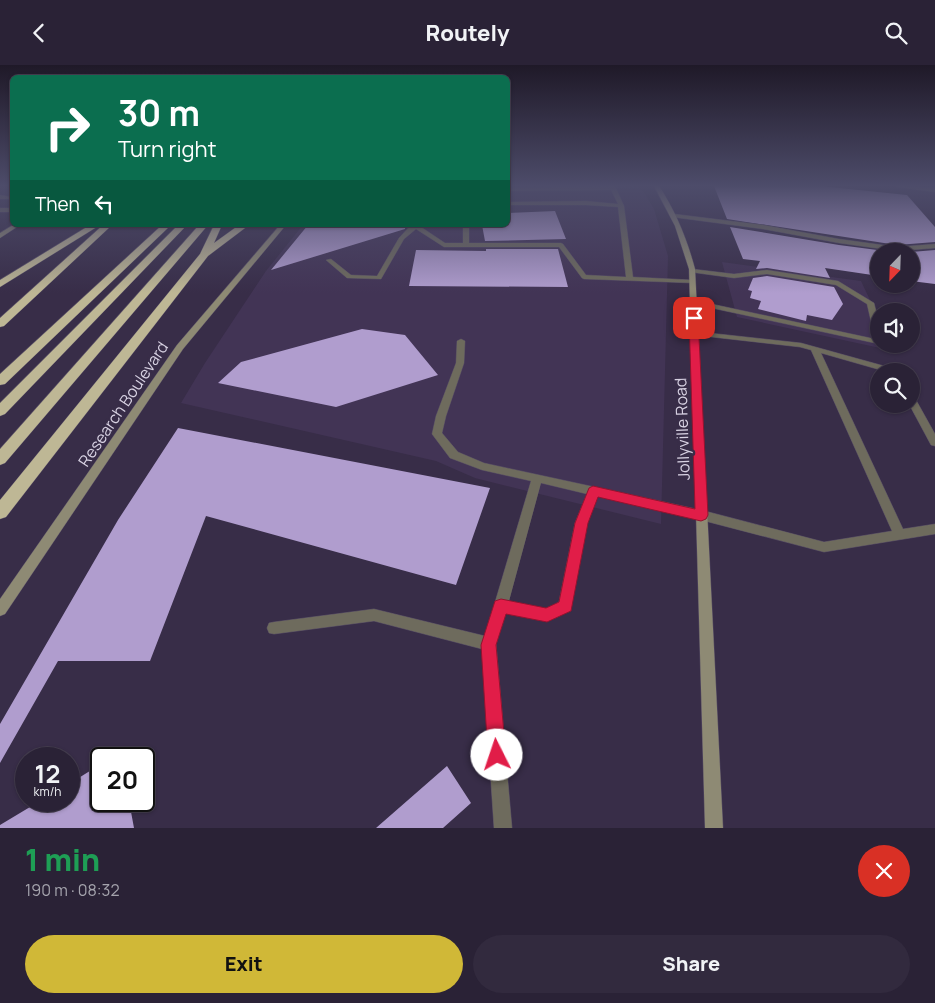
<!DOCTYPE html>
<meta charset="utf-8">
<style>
:root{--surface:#2a2236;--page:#322a3e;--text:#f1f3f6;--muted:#a5a4ad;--line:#463f51;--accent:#d0b837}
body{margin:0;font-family:Manrope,sans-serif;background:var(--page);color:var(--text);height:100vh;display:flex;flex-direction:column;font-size:19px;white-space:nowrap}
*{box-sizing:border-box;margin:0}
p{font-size:16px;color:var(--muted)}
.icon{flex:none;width:28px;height:28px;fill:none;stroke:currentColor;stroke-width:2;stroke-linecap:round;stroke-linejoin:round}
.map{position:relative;height:763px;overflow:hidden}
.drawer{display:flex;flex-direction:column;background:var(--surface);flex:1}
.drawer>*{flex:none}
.banner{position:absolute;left:10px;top:10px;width:500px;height:152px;border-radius:8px;box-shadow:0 1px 4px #0004,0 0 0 1px var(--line);background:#0b6e4f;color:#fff;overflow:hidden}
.needle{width:32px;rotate:203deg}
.buttons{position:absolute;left:870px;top:178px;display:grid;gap:10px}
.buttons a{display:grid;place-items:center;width:50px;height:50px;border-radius:50%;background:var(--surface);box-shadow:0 1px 4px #0004,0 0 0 1px var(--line);font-size:25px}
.speed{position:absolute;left:15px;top:682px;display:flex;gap:10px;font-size:25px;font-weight:700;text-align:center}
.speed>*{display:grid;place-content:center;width:65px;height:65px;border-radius:50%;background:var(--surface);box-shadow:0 1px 4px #0004,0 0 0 1px var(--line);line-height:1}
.speed small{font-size:12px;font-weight:400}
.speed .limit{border:2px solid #111;border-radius:8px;background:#fff;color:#111}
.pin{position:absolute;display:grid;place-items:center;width:42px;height:42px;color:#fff;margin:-21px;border-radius:10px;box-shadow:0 2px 8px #0006}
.me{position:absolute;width:55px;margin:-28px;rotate:356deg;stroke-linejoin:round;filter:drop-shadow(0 0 4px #0008)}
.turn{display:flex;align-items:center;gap:18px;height:105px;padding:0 25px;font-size:22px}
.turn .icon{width:65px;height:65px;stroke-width:2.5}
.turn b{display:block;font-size:35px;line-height:42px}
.then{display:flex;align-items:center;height:48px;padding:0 25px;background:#0003;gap:10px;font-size:19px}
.round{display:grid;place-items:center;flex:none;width:52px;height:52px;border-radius:26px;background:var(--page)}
.head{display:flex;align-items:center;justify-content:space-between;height:85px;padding:0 25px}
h1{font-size:30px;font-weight:800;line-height:38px;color:#1e9e55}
.action{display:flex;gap:10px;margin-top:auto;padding:10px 25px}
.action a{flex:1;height:58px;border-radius:30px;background:var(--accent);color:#111;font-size:20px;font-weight:800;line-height:58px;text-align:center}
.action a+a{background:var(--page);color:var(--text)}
header{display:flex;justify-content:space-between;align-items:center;height:65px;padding:0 25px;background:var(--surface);font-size:22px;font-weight:800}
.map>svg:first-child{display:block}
.built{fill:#423455}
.building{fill:#b09dce}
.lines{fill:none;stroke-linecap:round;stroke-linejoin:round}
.lane-casing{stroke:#554b64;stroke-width:1}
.street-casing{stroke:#554b64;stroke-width:1}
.secondary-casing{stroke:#554b64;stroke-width:1}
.highway-casing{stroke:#554b64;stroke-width:1}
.lane{fill:#6e6b5d;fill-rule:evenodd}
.street{fill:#6e6b5d;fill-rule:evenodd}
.secondary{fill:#8e8a74;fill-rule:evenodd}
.highway{fill:#beb795;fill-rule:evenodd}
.route{fill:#e11d48;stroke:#92132f}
.labels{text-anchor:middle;stroke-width:5;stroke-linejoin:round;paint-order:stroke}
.street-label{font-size:16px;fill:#d7d1e2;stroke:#382d48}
</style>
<header><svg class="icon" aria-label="back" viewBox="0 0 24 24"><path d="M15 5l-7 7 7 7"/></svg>Routely<svg class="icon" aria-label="search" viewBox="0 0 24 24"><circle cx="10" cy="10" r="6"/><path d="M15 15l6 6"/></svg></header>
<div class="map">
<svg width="935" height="763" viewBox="0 0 935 763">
<rect width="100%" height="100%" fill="#382d48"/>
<path class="built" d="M508 121H640L654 144 668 191 661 459 475 413 436 396 181 338 205 298 266 206 303 160H508Z
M722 197 861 216 879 254V279H891L894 286 737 252Z"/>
<path class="building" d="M714 121H820L907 130 935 162V177L897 180 727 154Z
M555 146 566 174 485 176 482 160H508V148Z
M308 160H405V164L271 205Z
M730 162 839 180 885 186H879V211L825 203 830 213 767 203 756 204 760 196 743 194Z
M486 184H558L568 222 409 221 416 185 486 186Z
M935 185V219L911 216V187Z
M767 211 834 222 843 239 832 255 807 250 806 256 758 244 761 236 750 233 752 226 748 225 753 213Z
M362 264 405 270 438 310 336 342 218 318 241 297Z
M178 363 490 423 456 520 206 451 150 596H58L0 698V659L118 455Z
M101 699V736H129L134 763H0V760L40 736H69V719Z
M447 701 471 738 443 763H376Z"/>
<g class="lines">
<g class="lane-casing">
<path id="lane" d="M615 121 624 141 633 212 692 215 694 216V218L584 214 582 213 559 182H444L416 164 404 174 381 214 347 213 326 195 331 194 351 210 377 211 399 173 411 160H418L445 178H463V160H469V178H561L563 179 586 210 626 212 618 142 586 140H508V137L586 136 618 139 611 125 508 126V123Z
M674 149 763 160 839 174 897 182 935 179V183L897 186 839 178 763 164 672 152V150Z
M692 204 734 209 767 205 838 216 874 238 879 258V279H882H879L693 239 689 237 693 235 875 274 867 239 836 220 767 209 734 213 690 207V205Z
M691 266 801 278 895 304 896 306H884L821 288 903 464 935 459V469L824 487 701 455 597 431 587 458 570 545 547 556 505 548 496 579 512 763H494L482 584 374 556 274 569 269 568 267 563 269 558 274 557 374 544 485 571 531 416 482 405 450 393 432 369 436 351 456 298 457 276 461 274 465 276 464 298 446 351 442 368 458 387 484 398 701 445 824 477 892 466 811 285 800 282 694 270 690 268ZM541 418 587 429 575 458 559 537 546 544 509 536Z
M911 332 916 335 935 369V381L931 380 909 339H911Z"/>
</g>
<g class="street-casing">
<path id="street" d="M896 121 935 123V127L898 122Z
M0 130 12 132V134H0Z
M0 143H12V147H0Z"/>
</g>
<g class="secondary-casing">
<path id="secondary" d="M654 121H659C676 147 687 174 695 204L723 763H705L689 204 675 161Z
M13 160H20L0 173V168Z
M280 160H286L183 284 5 549 0 551V534L177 280Z"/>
</g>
<g class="highway-casing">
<path id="highway" d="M90 160H100L0 222V215Z
M103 160H112L4 261 0 262V253Z
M162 160H171L5 319 0 320V309Z
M178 160H187L5 349 0 351V338Z
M199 160H208L5 398 0 400V384Z
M214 160H222L214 178 239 160H249L208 191 6 452 0 454V435L200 189Z"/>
</g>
<use href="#lane" class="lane"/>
<use href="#street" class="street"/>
<use href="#secondary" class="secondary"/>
<use href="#highway" class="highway"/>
</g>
<linearGradient id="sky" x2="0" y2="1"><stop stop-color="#1f1928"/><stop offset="0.53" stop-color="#4d4c6a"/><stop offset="1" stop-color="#4d4c6a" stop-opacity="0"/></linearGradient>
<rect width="935" height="228" fill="url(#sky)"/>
<path class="route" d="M694 250 698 253 708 450 706 454 701 456 598 432 588 458 571 546 547 557 506 549 496 580 506 690 504 696 497 699 491 696 488 690 481 580 495 536 501 534 546 543 559 537 575 458 589 423 593 421 695 444 689 253Z"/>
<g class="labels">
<g class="street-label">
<text transform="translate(123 339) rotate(-56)" y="6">Research Boulevard</text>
<text transform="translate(682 364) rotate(-92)" y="6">Jollyville Road</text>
</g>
</g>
</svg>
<div class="buttons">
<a><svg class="needle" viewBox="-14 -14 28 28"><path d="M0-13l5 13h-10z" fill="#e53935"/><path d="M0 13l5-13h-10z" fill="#a5a4ad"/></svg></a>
<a><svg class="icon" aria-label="sound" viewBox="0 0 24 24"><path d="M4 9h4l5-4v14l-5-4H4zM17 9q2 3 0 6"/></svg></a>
<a><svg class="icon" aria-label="search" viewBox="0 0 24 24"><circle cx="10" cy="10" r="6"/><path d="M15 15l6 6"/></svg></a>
</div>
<div class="speed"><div>12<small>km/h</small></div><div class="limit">20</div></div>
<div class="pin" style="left:694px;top:253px;background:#d93025"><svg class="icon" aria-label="arrive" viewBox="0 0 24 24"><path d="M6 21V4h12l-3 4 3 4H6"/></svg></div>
<svg class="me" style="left:497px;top:690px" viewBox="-20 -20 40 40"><circle r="19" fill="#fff"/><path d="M0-13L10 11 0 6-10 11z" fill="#e11d48"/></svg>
<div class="banner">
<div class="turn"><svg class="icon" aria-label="right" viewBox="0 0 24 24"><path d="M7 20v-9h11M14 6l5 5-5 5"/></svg><div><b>30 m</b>Turn right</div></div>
<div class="then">Then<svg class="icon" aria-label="left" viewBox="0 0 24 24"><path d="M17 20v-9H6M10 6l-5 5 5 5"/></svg></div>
</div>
</div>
<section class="drawer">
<div class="head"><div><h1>1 min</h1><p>190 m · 08:32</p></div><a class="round" style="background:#d93025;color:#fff"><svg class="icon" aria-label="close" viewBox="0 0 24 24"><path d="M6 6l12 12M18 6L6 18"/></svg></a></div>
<div class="action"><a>Exit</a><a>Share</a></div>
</section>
